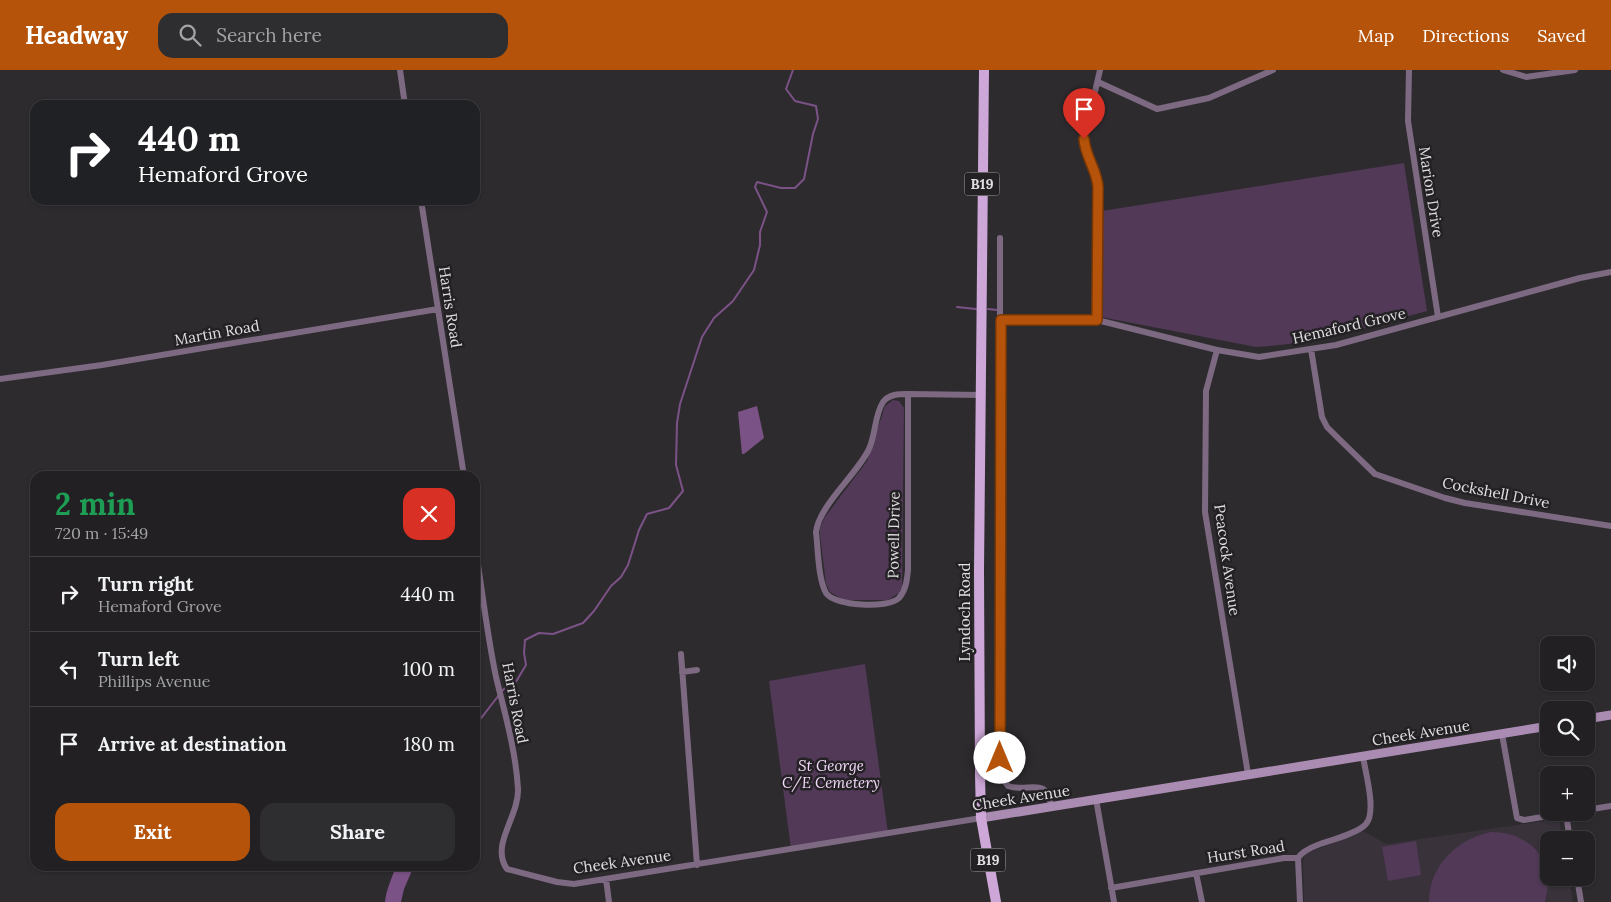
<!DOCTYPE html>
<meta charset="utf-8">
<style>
:root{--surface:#222023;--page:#2e2d30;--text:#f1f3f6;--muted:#a2a3a6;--line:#3f3e41;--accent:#b45309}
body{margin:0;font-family:Lora,serif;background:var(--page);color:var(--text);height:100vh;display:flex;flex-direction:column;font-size:19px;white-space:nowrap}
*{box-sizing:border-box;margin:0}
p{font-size:16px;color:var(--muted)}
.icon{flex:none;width:28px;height:28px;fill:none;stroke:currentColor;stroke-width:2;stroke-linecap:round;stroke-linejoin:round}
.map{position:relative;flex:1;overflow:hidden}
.sheet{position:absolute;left:30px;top:401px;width:450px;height:400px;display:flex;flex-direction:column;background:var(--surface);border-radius:15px;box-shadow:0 1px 4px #0004,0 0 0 1px var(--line)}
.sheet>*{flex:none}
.top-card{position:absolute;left:30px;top:30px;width:450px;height:105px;border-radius:15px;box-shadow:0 1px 4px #0004,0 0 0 1px var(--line);background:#202124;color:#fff;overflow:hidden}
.controls{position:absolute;left:1540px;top:566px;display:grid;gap:10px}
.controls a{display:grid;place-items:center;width:55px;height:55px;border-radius:10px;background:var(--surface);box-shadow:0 1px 4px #0004,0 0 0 1px var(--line);font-size:25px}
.pin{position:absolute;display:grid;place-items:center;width:42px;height:42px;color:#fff;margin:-51px -21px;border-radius:50% 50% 50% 0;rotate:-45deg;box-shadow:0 0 5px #0007}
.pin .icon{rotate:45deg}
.me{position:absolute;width:55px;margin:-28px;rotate:0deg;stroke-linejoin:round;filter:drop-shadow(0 0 4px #0008)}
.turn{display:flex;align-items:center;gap:18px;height:105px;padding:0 25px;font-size:22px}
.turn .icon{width:65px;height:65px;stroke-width:2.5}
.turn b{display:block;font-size:35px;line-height:42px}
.round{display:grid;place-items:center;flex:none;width:52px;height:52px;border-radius:15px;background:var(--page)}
.overview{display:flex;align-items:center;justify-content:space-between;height:85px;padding:0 25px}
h1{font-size:30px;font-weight:700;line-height:38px;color:#1e9e55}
.button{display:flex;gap:10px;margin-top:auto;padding:10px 25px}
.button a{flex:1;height:58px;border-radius:15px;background:var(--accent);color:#fff;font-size:20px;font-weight:700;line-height:58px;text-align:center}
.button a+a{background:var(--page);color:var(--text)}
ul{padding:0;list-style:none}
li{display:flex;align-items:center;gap:15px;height:75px;padding:0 25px;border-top:1px solid var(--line)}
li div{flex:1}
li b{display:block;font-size:19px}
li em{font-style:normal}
header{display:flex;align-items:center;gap:30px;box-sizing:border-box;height:70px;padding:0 25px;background:var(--accent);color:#fff}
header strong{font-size:24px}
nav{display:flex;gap:28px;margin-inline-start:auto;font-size:18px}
.search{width:350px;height:45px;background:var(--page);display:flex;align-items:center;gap:12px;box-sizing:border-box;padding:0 18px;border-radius:15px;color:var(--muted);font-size:19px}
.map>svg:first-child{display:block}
.built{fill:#39323b}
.green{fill:#513957}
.water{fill:#7b5286}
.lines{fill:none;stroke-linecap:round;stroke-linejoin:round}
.stream{stroke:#7b5286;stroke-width:2}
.street{stroke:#7d6a82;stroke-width:6}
.secondary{stroke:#aa8cb2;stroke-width:9}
.primary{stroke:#cda7d8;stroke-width:10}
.route-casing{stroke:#753606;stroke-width:12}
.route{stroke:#b45309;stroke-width:9}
.labels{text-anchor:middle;stroke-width:5;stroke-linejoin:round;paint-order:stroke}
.shield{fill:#242125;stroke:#a8a5a8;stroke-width:1}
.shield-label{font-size:14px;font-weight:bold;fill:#e0dee0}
.street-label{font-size:15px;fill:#e0dee0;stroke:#242125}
.park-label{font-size:15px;font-style:italic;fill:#f3dafa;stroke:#242125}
</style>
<header>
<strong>Headway</strong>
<div class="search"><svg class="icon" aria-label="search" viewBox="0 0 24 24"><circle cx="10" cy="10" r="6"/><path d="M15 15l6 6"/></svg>Search here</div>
<nav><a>Map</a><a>Directions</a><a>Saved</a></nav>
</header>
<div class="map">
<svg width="1611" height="832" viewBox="0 0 1611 832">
<rect width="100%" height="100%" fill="#2e2b2f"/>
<path class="built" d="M1559 749 1562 770H1549V808H1569L1573 832H1304L1303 790 1305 784 1363 761 1386 774Z"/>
<path class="green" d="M1404 93 1427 241C1371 256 1315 274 1256 277L1101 247 1102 141Z
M893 330 899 331 904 338 902 516 899 523 888 530H844L830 522 826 514 820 465V458L825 447 867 391 885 336Z
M865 594 888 763 791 779 769 611Z
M1491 762C1518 761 1547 779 1548 809 1549 816 1546 825 1545 832H1429C1429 796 1457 769 1491 762Z
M1416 771 1421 805 1388 811 1382 777Z"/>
<path class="water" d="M757 336 764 368 744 384H742L738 342Z
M396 796H414L404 819 401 832H385C386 820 392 808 396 796Z"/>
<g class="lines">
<path class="stream" d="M957 237 976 239
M988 239 997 240
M502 621 506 617 514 615 526 595 524 583 525 570 539 563 553 564 583 553 594 541 611 516 621 507 628 495 639 460 647 444 669 438 683 421 676 395 677 353 680 334 702 267 714 248 733 231 754 200 760 175V162L767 142 755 117 757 112 781 118H795L804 109 813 64 818 49 816 36 795 31 786 19 793 0
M475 656 499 625"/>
<path class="street" d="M400 0 405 35
M1409 0 1408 51 1438 247
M1503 0 1526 7 1575 0
M1098 12 1157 39 1209 28 1273 0
M421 130 464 406
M1000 168V700L1003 709 1008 716C1028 723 1048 705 1051 737
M1001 250H1097L1217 280 1259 287 1336 275 1580 208 1611 202
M1097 250 1099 117C1097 100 1085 86 1084 69L1100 0
M1311 279 1322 347 1327 357 1337 367 1375 404 1445 428 1465 433 1611 456
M1217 280 1206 321 1205 442 1248 704
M0 309 102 295 438 239
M908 324V500C907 510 906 520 899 528 888 539 834 536 826 523 818 509 818 478 816 462 819 436 855 406 868 381 876 366 874 346 883 332 889 324 899 324 908 324L981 325
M475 475C482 519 487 564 496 607 505 644 516 682 518 719 519 747 490 775 507 799L557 812 574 814 981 748
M681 584 697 795
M682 602 697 600
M1502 664 1517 748 1524 750 1572 742
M1096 729 1114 832
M1586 740 1611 736
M1566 744 1570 770
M1298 788 1300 832
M1196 803 1202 832
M1577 808 1581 832
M606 809 609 832
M1111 818 1284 788H1298C1302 781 1312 777 1320 774 1332 770 1358 763 1366 754 1377 741 1365 702 1363 686"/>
<path class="secondary" d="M1586 649 1611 645
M981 748 1549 656"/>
<path class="primary" d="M984 0 979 500 980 705 981 748 996 832"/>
</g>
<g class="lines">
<g class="route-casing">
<path id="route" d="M1000 688 1001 250H1097L1098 117C1097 100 1085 86 1084 69"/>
</g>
<use href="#route" class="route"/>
</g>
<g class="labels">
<g class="shield">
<rect x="964.5" y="102.5" width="35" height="23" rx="4"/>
<rect x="970.5" y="778.5" width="35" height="23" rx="4"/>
</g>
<g class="shield-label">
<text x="982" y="119">B19</text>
<text x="988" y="795">B19</text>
</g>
<g class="street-label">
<text transform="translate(1431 122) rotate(81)" y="5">Marion Drive</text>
<text transform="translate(450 237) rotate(81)" y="5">Harris Road</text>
<text transform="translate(1349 256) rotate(-13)" y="5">Hemaford Grove</text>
<text transform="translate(217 263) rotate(-10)" y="5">Martin Road</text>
<text transform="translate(1496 423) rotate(11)" y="5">Cockshell Drive</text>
<text transform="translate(894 465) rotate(-89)" y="5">Powell Drive</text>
<text transform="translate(1227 490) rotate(82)" y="5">Peacock Avenue</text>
<text transform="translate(965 542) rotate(-90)" y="5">Lyndoch Road</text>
<text transform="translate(515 633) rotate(79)" y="5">Harris Road</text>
<text transform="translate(1421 663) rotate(-9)" y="5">Cheek Avenue</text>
<text transform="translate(1021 728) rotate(-9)" y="5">Cheek Avenue</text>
<text transform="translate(1246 782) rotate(-9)" y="5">Hurst Road</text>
<text transform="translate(622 792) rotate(-8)" y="5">Cheek Avenue</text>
</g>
<g class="park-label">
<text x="831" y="701">St George<tspan x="831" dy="17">C/E Cemetery</tspan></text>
</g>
</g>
</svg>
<div class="controls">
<a><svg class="icon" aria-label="sound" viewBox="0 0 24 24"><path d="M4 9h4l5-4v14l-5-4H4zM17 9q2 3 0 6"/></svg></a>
<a><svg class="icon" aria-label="search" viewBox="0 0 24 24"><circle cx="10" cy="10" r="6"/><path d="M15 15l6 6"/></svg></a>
<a>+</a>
<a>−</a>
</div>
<div class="pin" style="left:1084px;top:69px;background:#d93025"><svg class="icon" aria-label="arrive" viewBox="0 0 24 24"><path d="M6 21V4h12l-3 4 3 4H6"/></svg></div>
<svg class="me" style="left:1000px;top:688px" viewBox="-20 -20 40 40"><circle r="19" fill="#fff"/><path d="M0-13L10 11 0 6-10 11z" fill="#b45309"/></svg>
<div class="top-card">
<div class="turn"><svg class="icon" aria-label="right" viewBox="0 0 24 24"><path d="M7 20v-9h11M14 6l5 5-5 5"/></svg><div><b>440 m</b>Hemaford Grove</div></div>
</div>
<section class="sheet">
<div class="overview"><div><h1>2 min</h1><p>720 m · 15:49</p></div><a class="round" style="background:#d93025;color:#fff"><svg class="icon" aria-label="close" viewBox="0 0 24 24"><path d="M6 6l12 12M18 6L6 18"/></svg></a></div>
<ul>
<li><svg class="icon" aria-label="right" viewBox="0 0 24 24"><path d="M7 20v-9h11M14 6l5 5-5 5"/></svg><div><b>Turn right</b><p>Hemaford Grove</p></div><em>440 m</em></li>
<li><svg class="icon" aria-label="left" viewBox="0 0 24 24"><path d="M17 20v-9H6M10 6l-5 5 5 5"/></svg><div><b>Turn left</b><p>Phillips Avenue</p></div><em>100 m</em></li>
<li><svg class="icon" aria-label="arrive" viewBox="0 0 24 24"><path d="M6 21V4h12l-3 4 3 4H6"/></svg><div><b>Arrive at destination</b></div><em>180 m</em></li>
</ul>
<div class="button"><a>Exit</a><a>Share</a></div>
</section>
</div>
